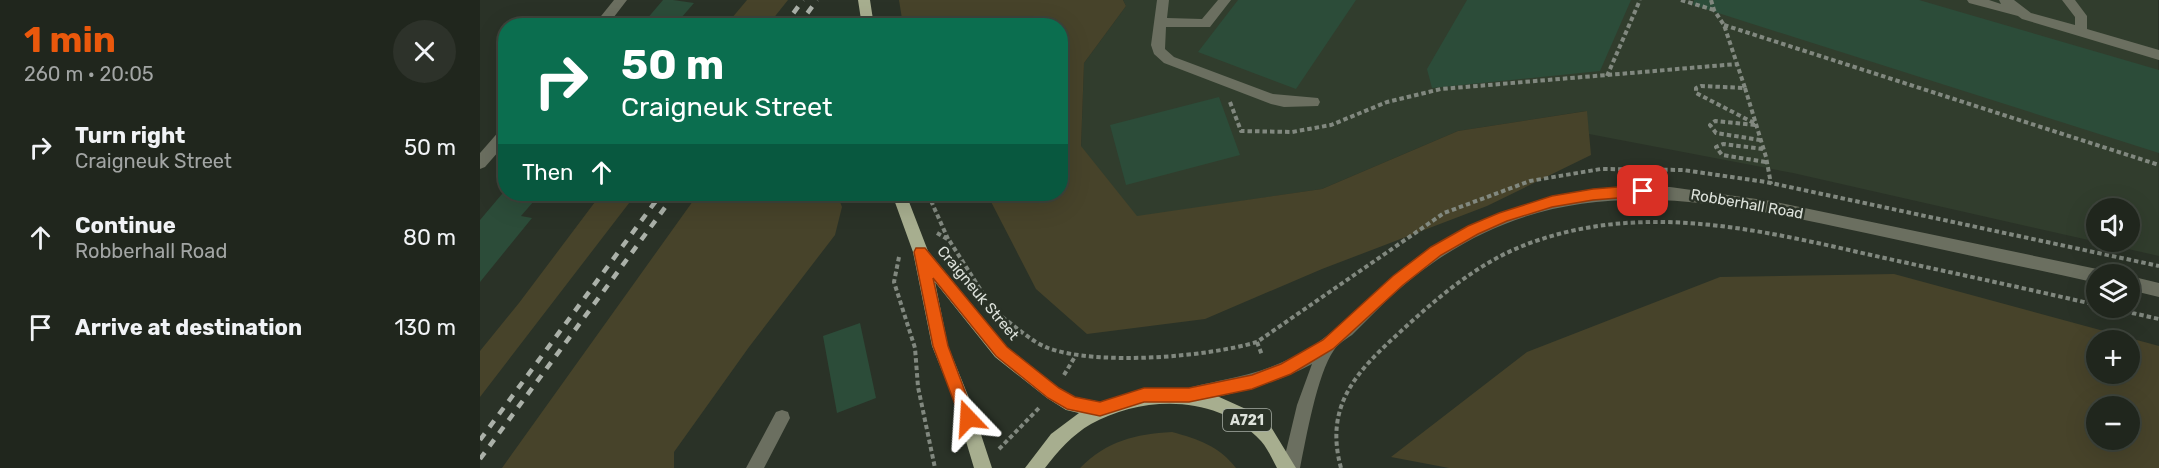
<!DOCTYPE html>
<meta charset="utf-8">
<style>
:root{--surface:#20261d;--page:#2d322a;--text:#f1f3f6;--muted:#a2a5a4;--line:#3d433b;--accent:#ea580c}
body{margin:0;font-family:Rubik,sans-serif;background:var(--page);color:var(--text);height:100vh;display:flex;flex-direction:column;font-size:22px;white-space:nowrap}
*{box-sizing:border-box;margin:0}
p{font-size:20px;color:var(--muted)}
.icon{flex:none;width:33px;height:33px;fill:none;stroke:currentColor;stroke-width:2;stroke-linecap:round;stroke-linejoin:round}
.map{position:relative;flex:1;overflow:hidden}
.sheet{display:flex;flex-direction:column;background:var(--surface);width:480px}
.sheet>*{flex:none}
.top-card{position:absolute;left:18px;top:18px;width:570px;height:183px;border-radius:24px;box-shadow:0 6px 24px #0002,0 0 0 2px var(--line);background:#0b6e4f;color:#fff;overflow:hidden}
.buttons{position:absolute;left:1606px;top:198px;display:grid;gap:12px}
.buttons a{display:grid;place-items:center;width:54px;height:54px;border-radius:50%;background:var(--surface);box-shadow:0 6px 24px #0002,0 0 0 2px var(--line);font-size:30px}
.pin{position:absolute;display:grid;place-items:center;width:51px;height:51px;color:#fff;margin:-26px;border-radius:12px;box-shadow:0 3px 9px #0006}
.me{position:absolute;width:66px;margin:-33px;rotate:340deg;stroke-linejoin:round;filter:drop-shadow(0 0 4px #0008)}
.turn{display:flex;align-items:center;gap:21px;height:126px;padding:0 24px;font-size:27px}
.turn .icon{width:78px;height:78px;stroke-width:2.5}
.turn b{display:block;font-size:42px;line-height:51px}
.then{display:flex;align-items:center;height:57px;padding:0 24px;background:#0003;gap:12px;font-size:22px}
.round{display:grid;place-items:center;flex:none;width:63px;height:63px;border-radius:32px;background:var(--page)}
.head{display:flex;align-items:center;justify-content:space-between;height:102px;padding:0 24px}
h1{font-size:36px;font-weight:700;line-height:45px;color:var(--accent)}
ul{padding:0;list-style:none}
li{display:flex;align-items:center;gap:18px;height:90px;padding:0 24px}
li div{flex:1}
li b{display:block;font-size:22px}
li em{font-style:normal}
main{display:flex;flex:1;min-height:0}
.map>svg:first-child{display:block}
.built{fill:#313d2d;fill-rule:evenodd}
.green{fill:#47432a;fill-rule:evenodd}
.building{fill:#2c4c39}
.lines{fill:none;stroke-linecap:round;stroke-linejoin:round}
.path{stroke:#81887f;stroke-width:4;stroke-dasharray:4.5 3;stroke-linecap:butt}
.minor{fill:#6b6f60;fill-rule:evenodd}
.major{fill:#a7ae8f;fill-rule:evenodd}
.rail{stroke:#abb1a9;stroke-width:4.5;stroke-dasharray:8 8;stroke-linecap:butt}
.route{fill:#ea580c;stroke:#983908;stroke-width:1.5}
.labels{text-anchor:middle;stroke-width:5;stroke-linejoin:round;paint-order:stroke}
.shield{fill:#2a3227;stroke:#a7ada5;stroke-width:1.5}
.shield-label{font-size:14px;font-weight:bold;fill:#dde2db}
.street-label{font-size:15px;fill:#dde2db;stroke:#2a3227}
</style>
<main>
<section class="sheet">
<div class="head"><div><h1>1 min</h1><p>260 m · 20:05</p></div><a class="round"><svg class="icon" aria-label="close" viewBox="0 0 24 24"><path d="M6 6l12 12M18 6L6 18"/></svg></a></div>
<ul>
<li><svg class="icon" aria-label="right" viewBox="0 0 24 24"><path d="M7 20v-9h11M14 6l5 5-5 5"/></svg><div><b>Turn right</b><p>Craigneuk Street</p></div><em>50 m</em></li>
<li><svg class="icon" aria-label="ahead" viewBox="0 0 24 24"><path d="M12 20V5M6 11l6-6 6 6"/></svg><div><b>Continue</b><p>Robberhall Road</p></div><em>80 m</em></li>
<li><svg class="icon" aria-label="arrive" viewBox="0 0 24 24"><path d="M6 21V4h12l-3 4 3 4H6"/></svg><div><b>Arrive at destination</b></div><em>130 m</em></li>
</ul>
</section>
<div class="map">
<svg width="1679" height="468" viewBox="0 0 1679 468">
<rect width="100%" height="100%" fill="#2a3227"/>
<path class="built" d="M643 0H1678L1679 256 1313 173 1109 134 1106 111 978 131 842 189 657 217 601 147 604 63 646 6ZM1617 208H1650V242H1617Z"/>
<path class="green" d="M267 0H308L288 25H246Z
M419 0H643L646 6 604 63 601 146 657 216 842 189 978 131 1107 111 1111 155 1007 206 842 269 725 319 607 334 556 289 507 194H580V26L423 25Z
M121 194H156L0 397V351L39 303Z
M218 194H357L362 207 355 235 269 347 194 452V468H22Z
M1414 274 1679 346V468H969L911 457 1047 352 1240 277ZM1650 340V374H1617V340ZM1650 406V440H1617V406Z
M692 432C718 439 739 446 756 468H600C627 441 655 434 692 432Z"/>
<path class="building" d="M183 0H193L214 3 195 25 166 20Z
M758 0H876L816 89 718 52Z
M987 0H1151L1120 71 952 88 947 69Z
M1214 0H1439L1679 70V153L1213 5Z
M739 97 760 155 646 185 630 125Z
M22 194H60L41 216 52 218 0 282V220Z
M380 323 396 398 357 413 343 336Z"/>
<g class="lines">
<path class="path" d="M1201 0 1234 10
M1231 0 1234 10 1244 25 1265 88 1221 86 1216 88V93L1276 124
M1244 25 1679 165
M1127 76 1160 0
M1265 88 1286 157 1291 184
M750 102 761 131 812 132 851 125 907 102 961 89 1257 64
M1275 125 1235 121 1230 125 1236 133 1280 140
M1283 149 1243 144 1236 147 1242 155 1286 162
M448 194 468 239
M457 233 469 240 502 292
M419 257 414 282 435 348 438 387 455 468
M1630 308 1679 319
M522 317C536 327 552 342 568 348 617 366 727 357 777 342L964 213 1050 181 1121 169 1203 170 1286 182 1679 266
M777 342 782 355
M584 375 596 355
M519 449 560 407
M861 468C844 406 876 372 919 333 959 296 1001 260 1053 242 1171 200 1292 233 1409 259 1478 274 1548 289 1617 305"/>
<path class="minor" d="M134 0H147L127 26H113Z
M677 0H689L687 18 722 19 738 0H751L730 27H686L685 49 694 57 793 94 838 98 840 102 838 106 804 107 791 104 684 63 674 54 671 45Z
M1487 0H1509L1521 4 1519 0H1534L1551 13 1595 25V17L1582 0H1595L1607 16V29L1679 50V60L1542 19 1538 16 1489 3Z
M26 128V143L5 167 0 169V153L21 129Z
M1139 187H1190L1291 201 1617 269 1624 274H1617V283C1540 266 1463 250 1386 233 1204 193 1050 163 902 305 892 315 882 325 872 335 866 339 858 344 854 350 837 374 826 439 820 468H802L817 405 832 364C794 385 751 394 709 403L703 400 701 395 703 390C716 385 730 383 743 380 773 374 802 365 828 349 862 328 888 297 918 272 984 217 1056 196 1139 187Z
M1650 276 1679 283V297L1650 290Z
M302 410 308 412 310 418 284 468H266L296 412Z"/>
<path class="major" d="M378 0H390L394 26H382Z
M412 194H426L448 251 527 347 579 388 595 397 621 402 655 391 683 388 710 389 737 396 768 410 791 427 816 468H797C792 459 788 449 781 441 738 394 663 395 611 424 592 435 578 451 565 468H545L571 434 599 413 586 410 567 398 515 357 455 282 468 346 489 398 512 468H494L473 398 452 346 433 252Z"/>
<path class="rail" d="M304 26 323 0
M318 26 337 0
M0 440 181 194
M0 459 195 194"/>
</g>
<path class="route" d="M1163 185 1169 191 1163 196 1113 200 1072 207 1027 221 998 234 961 255 923 285 853 349 811 374 772 389 709 402H664L620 416 587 409 568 398 516 356 453 278 468 346 495 418 493 423 488 425 482 423 453 346 434 252 436 248H445L527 347 579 388 595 397 620 402 664 388H709L772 375 801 364 843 340 913 276 951 247 988 226 1019 213 1072 196 1113 189Z"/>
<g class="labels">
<rect class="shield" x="743" y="409" width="48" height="22" rx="4.5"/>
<g class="shield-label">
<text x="767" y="425">A721</text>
</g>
<g class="street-label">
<text transform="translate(1267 204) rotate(10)" y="5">Robberhall Road</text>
<text transform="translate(498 293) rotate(50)" y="5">Craigneuk Street</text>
</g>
</g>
</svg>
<div class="buttons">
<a><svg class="icon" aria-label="sound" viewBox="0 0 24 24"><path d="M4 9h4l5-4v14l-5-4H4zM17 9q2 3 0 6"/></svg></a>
<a><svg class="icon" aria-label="layers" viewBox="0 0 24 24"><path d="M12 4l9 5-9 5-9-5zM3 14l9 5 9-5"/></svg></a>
<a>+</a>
<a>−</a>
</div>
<div class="pin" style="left:1163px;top:191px;background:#d93025"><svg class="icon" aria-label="arrive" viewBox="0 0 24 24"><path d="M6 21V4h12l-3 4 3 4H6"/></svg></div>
<svg class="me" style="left:488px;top:418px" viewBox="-20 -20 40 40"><path d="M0-17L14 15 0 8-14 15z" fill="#ea580c" stroke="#fff" stroke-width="4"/></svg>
<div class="top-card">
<div class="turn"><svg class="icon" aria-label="right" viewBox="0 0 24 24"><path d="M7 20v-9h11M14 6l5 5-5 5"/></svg><div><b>50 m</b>Craigneuk Street</div></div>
<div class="then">Then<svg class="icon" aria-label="ahead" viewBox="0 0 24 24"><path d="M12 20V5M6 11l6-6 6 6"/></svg></div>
</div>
</div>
</main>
